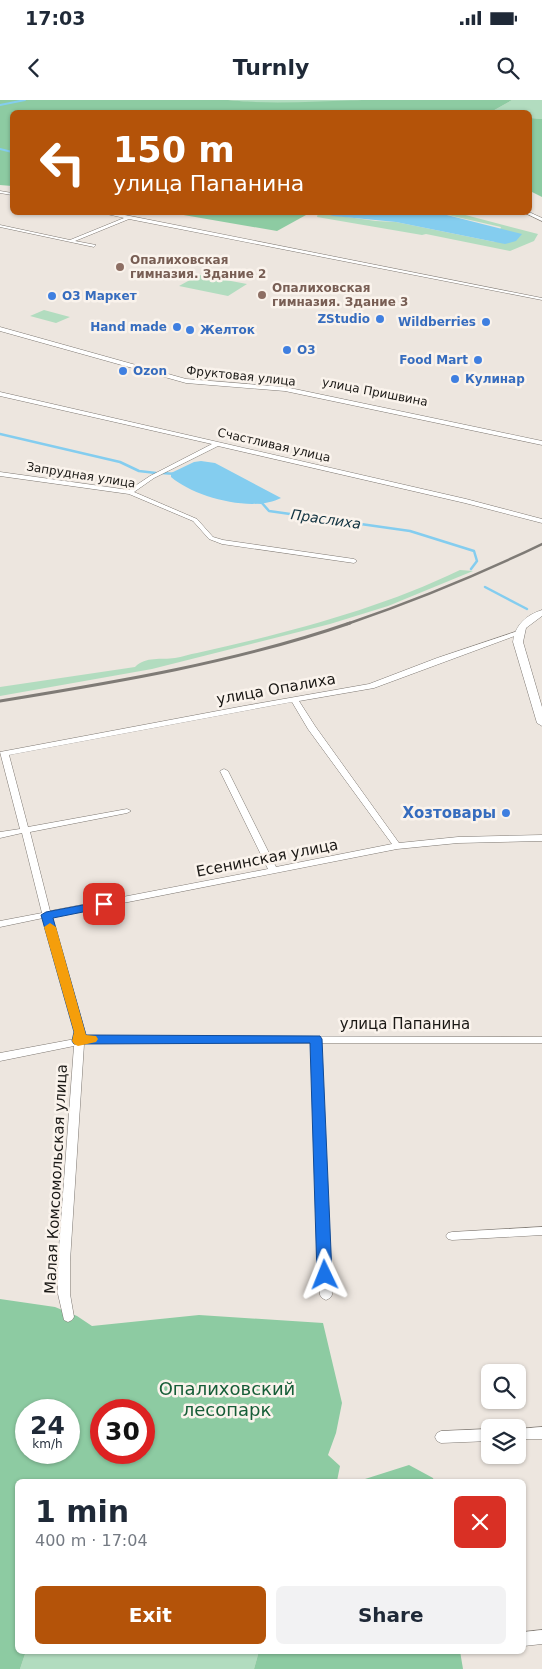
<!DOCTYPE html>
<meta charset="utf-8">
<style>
:root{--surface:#fff;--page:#f2f2f3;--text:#1f2937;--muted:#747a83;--accent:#b45309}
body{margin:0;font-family:"DejaVu Sans",sans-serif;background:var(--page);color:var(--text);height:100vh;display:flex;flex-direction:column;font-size:19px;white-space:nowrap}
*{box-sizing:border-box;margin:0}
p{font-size:16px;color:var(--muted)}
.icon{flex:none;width:28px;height:28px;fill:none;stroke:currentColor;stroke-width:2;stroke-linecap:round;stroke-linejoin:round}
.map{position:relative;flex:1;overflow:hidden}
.details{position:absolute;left:15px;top:1379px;width:511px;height:175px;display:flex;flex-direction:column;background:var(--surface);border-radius:8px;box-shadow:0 1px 4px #0004}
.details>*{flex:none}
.top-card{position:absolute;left:10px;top:10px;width:522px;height:105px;border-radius:8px;box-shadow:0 1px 4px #0004;background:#b45309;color:#fff;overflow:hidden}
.controls{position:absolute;left:481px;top:1264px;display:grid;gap:10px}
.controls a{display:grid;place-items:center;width:45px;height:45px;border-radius:8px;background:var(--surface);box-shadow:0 1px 4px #0004;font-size:25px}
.speed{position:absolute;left:15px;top:1299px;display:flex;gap:10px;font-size:25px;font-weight:700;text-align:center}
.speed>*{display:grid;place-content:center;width:65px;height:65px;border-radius:50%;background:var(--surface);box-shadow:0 1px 4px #0004;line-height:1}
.speed small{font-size:12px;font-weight:400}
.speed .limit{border:8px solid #d22;background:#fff;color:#111}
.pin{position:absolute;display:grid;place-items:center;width:42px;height:42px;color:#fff;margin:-21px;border-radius:10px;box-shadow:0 2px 8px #0006}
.me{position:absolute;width:55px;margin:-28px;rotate:358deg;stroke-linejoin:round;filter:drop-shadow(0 0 4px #0008)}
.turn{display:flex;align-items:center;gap:18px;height:105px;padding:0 20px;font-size:22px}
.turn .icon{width:65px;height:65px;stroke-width:2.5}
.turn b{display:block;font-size:35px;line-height:42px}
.round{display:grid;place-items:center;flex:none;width:52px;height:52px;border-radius:8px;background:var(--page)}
.headline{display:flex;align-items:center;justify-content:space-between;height:85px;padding:0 20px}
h1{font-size:30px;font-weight:700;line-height:38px}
.primary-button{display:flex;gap:10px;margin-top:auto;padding:10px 20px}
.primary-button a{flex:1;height:58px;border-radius:8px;background:var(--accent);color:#fff;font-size:20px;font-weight:700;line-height:58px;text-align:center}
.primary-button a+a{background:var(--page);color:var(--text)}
.status{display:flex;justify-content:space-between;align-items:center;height:35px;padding:0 25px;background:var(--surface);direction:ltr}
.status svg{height:14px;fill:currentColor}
header{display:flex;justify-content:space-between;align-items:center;height:65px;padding:0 20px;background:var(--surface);font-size:22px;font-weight:700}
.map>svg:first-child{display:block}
.green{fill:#b2dcbf}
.forest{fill:#8dcba2;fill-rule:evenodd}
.water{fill:#84cdef}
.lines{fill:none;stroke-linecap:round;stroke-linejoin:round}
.stream-far1{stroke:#84cdef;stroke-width:2}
.stream{stroke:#84cdef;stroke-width:2.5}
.minor-casing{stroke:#7e7872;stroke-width:1}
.tertiary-casing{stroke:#7e7872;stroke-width:1}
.minor{fill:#fff;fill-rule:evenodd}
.tertiary{fill:#fff;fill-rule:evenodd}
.rail-far1{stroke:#7f7b76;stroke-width:2.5}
.rail{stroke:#7f7b76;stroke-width:3}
.route{fill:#1a73e8;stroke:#114b97}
.slow{fill:#f59e0b}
.education-dot{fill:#8d6e63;stroke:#faf3ec;stroke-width:2}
.shop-dot{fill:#3f7fe0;stroke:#faf3ec;stroke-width:2}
.labels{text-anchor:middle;stroke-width:5;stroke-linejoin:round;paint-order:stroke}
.far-education-label{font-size:12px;font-weight:bold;fill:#785e54;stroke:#faf3ec;text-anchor:start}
.far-shop-label{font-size:12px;font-weight:bold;fill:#366cbe;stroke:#faf3ec;text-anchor:start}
.far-street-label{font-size:12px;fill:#1a1815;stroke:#faf3ec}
.far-water-label{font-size:14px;font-style:italic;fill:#113341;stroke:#faf3ec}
.street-label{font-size:15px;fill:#1a1815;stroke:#faf3ec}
.shop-label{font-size:15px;font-weight:bold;fill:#366cbe;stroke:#faf3ec;text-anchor:end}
.near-park-label{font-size:18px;fill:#165d37;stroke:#faf3ec}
</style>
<div class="status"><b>17:03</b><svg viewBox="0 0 49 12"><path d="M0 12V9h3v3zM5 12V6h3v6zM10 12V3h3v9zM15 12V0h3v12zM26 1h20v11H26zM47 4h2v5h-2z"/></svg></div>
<header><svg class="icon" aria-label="back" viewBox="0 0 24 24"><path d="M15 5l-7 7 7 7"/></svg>Turnly<svg class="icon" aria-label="search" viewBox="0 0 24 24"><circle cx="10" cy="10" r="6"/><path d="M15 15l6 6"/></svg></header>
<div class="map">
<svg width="542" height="1569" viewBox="0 0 542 1569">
<rect width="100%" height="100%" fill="#ede6df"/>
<path class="green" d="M228 0H360C317 6 270 5 228 0Z
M512 0H542V19L530 18V12H491Z
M318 113 376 121 396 122 495 142 501 127 439 113H458L538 134 534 141 510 151 426 134 422 135 317 117Z
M199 175 247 184 228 196 179 186Z
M44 210 70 217 56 223 30 216Z
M460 470 473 471 388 506 330 524 152 569 0 596V587L135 567C146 556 161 560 175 558 182 557 190 554 197 553 286 533 377 510 460 470Z
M26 1551H259L254 1569H20Z"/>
<path class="forest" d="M0 0H228C273 5 317 1 362 0 412 0 462 0 512 0L491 12H12V86L0 85Z
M530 18 542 19V97L530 91Z
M296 112 306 115 277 131 172 113Z
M0 1199 55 1207 77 1216 92 1226 199 1215 323 1223 342 1303 336 1333 328 1355 340 1366 337 1381H18V1551H26L20 1569H0ZM26 1310H69V1352H26ZM101 1310H144V1352H101Z
M409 1365 433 1378 434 1381H365V1379Z
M259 1551H460L463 1569H254Z"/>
<path class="water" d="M323 113H439L522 134 516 141 505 144 396 122 333 116Z
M201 361 215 363 281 398C253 413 194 397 171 377V373L194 362Z"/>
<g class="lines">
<path class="stream-far1" d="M0 5 25 0
M0 49 12 52"/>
<path class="stream" d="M0 334 120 362 139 371 156 373
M162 373 176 374
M258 402 262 403 269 411 410 431 474 451 477 461 471 469
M485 487 527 509"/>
<g class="minor-casing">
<path id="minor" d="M0 91 12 93V95L0 93Z
M98 112H109L130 116 542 198V200L129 119 75 141 96 145 94 147 0 127V125L70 140 124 118Z
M523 112H529L542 118V121Z
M0 227 186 279 285 287 542 341V345L285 291 186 283 0 231Z
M0 292 466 399 542 419V423L465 403 218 346 154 378 134 392 197 419 213 437 223 440 354 459 357 461 354 463 222 444 209 439 193 421 129 394 0 376V372L129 390 150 376 212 344 0 296Z
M518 531 520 532V534L374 588 299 601 315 626 399 743 458 737 542 735V741L458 743 397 749 52 817 85 932V937L92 936 542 937V943H321L332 1195 330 1198 326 1200 322 1198 320 1195 311 943 92 942 84 944 70 1161V1194L74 1217 72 1220 68 1222 64 1220 58 1194V1161L74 946 0 961V953L75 939V932L43 818 0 827V821L42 813 22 733 0 738V732L20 729 0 652 244 606 369 584 437 558ZM292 602 308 629 392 744 276 767 228 671 224 669 220 671 268 769 50 811 30 732 127 713 131 711 127 709 28 727 9 655Z
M542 1127V1135L452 1140 448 1139 446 1136 448 1133 452 1132Z
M542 1327V1339H518V1329Z
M490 1329V1341L441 1343 437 1341 435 1337 437 1333 441 1331Z
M542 1530V1544L524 1546V1532Z"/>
</g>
<g class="tertiary-casing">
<path id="tertiary" d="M542 510V516L526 528 523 542 542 607V626L537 623 513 542C515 525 526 515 542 510Z"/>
</g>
<use href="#minor" class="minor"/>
<use href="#tertiary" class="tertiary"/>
<path class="rail-far1" d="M347 524C414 501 478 475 542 444"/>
<path class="rail" d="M0 601C117 582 237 562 350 523"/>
</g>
<path class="route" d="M104 801 109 804 108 807 53 818 86 935 320 936 322 939 332 1175 330 1179 325 1181 320 1179 317 1175 310 943 74 944 72 941 74 932 41 815 46 812Z"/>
<path class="slow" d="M50 823 56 827 86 935 96 936 98 939 96 942 78 946 74 944 72 941 74 932 44 827Z"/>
<g class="education-dot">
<circle cx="120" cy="167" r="5"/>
<circle cx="262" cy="195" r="5"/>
</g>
<g class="shop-dot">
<circle cx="52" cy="196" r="5"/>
<circle cx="380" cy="219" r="5"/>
<circle cx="486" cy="222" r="5"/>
<circle cx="177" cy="227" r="5"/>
<circle cx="190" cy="230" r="5"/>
<circle cx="287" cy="250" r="5"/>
<circle cx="478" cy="260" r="5"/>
<circle cx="123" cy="271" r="5"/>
<circle cx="455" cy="279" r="5"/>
<circle cx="506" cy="713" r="5"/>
</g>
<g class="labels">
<g class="far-education-label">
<text x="130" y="164">Опалиховская<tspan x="130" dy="14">гимназия. Здание 2</tspan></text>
<text x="272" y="192">Опалиховская<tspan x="272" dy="14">гимназия. Здание 3</tspan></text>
</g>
<g class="far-shop-label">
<text x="62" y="200">О3 Маркет</text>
<text x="370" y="223" text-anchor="end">ZStudio</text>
<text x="476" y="226" text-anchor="end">Wildberries</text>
<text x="167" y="231" text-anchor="end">Hand made</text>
<text x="200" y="234">Желток</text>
<text x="297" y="254">О3</text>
<text x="468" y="264" text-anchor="end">Food Mart</text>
<text x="133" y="275">Ozon</text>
<text x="465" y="283">Кулинар</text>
</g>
<g class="far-street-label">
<text transform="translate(241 276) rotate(6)" y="4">Фруктовая улица</text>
<text transform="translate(375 292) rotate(11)" y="4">улица Пришвина</text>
<text transform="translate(274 345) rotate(13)" y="4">Счастливая улица</text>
<text transform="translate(81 375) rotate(9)" y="4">Запрудная улица</text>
</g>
<g class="far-water-label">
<text transform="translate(326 419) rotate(8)" y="5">Праслиха</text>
</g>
<g class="street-label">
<text transform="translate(276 589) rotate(-10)" y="5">улица Опалиха</text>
<text transform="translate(267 758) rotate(-11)" y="5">Есенинская улица</text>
<text x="405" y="929">улица Папанина</text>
<text transform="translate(56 1079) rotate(-87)" y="5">Малая Комсомольская улица</text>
</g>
<g class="shop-label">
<text x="496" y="718">Хозтовары</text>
</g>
<g class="near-park-label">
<text x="227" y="1295">Опалиховский<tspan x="227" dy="21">лесопарк</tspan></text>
</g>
</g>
</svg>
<div class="controls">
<a><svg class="icon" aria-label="search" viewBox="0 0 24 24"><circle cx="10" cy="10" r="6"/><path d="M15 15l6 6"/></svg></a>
<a><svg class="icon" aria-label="layers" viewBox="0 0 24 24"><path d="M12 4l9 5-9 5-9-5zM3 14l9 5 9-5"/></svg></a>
</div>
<div class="speed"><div>24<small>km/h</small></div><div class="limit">30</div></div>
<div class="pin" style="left:104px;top:804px;background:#d93025"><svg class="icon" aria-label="arrive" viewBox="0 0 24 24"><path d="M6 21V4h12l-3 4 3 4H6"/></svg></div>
<svg class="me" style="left:325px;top:1175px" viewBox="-20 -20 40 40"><path d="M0-17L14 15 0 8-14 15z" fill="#1a73e8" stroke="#fff" stroke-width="4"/></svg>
<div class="top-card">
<div class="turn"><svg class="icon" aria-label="left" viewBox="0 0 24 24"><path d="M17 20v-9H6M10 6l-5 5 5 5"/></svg><div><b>150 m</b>улица Папанина</div></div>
</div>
<section class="details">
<div class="headline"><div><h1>1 min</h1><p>400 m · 17:04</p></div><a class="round" style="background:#d93025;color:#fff"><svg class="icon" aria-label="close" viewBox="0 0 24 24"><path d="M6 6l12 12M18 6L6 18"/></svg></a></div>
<div class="primary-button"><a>Exit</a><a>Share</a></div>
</section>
</div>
